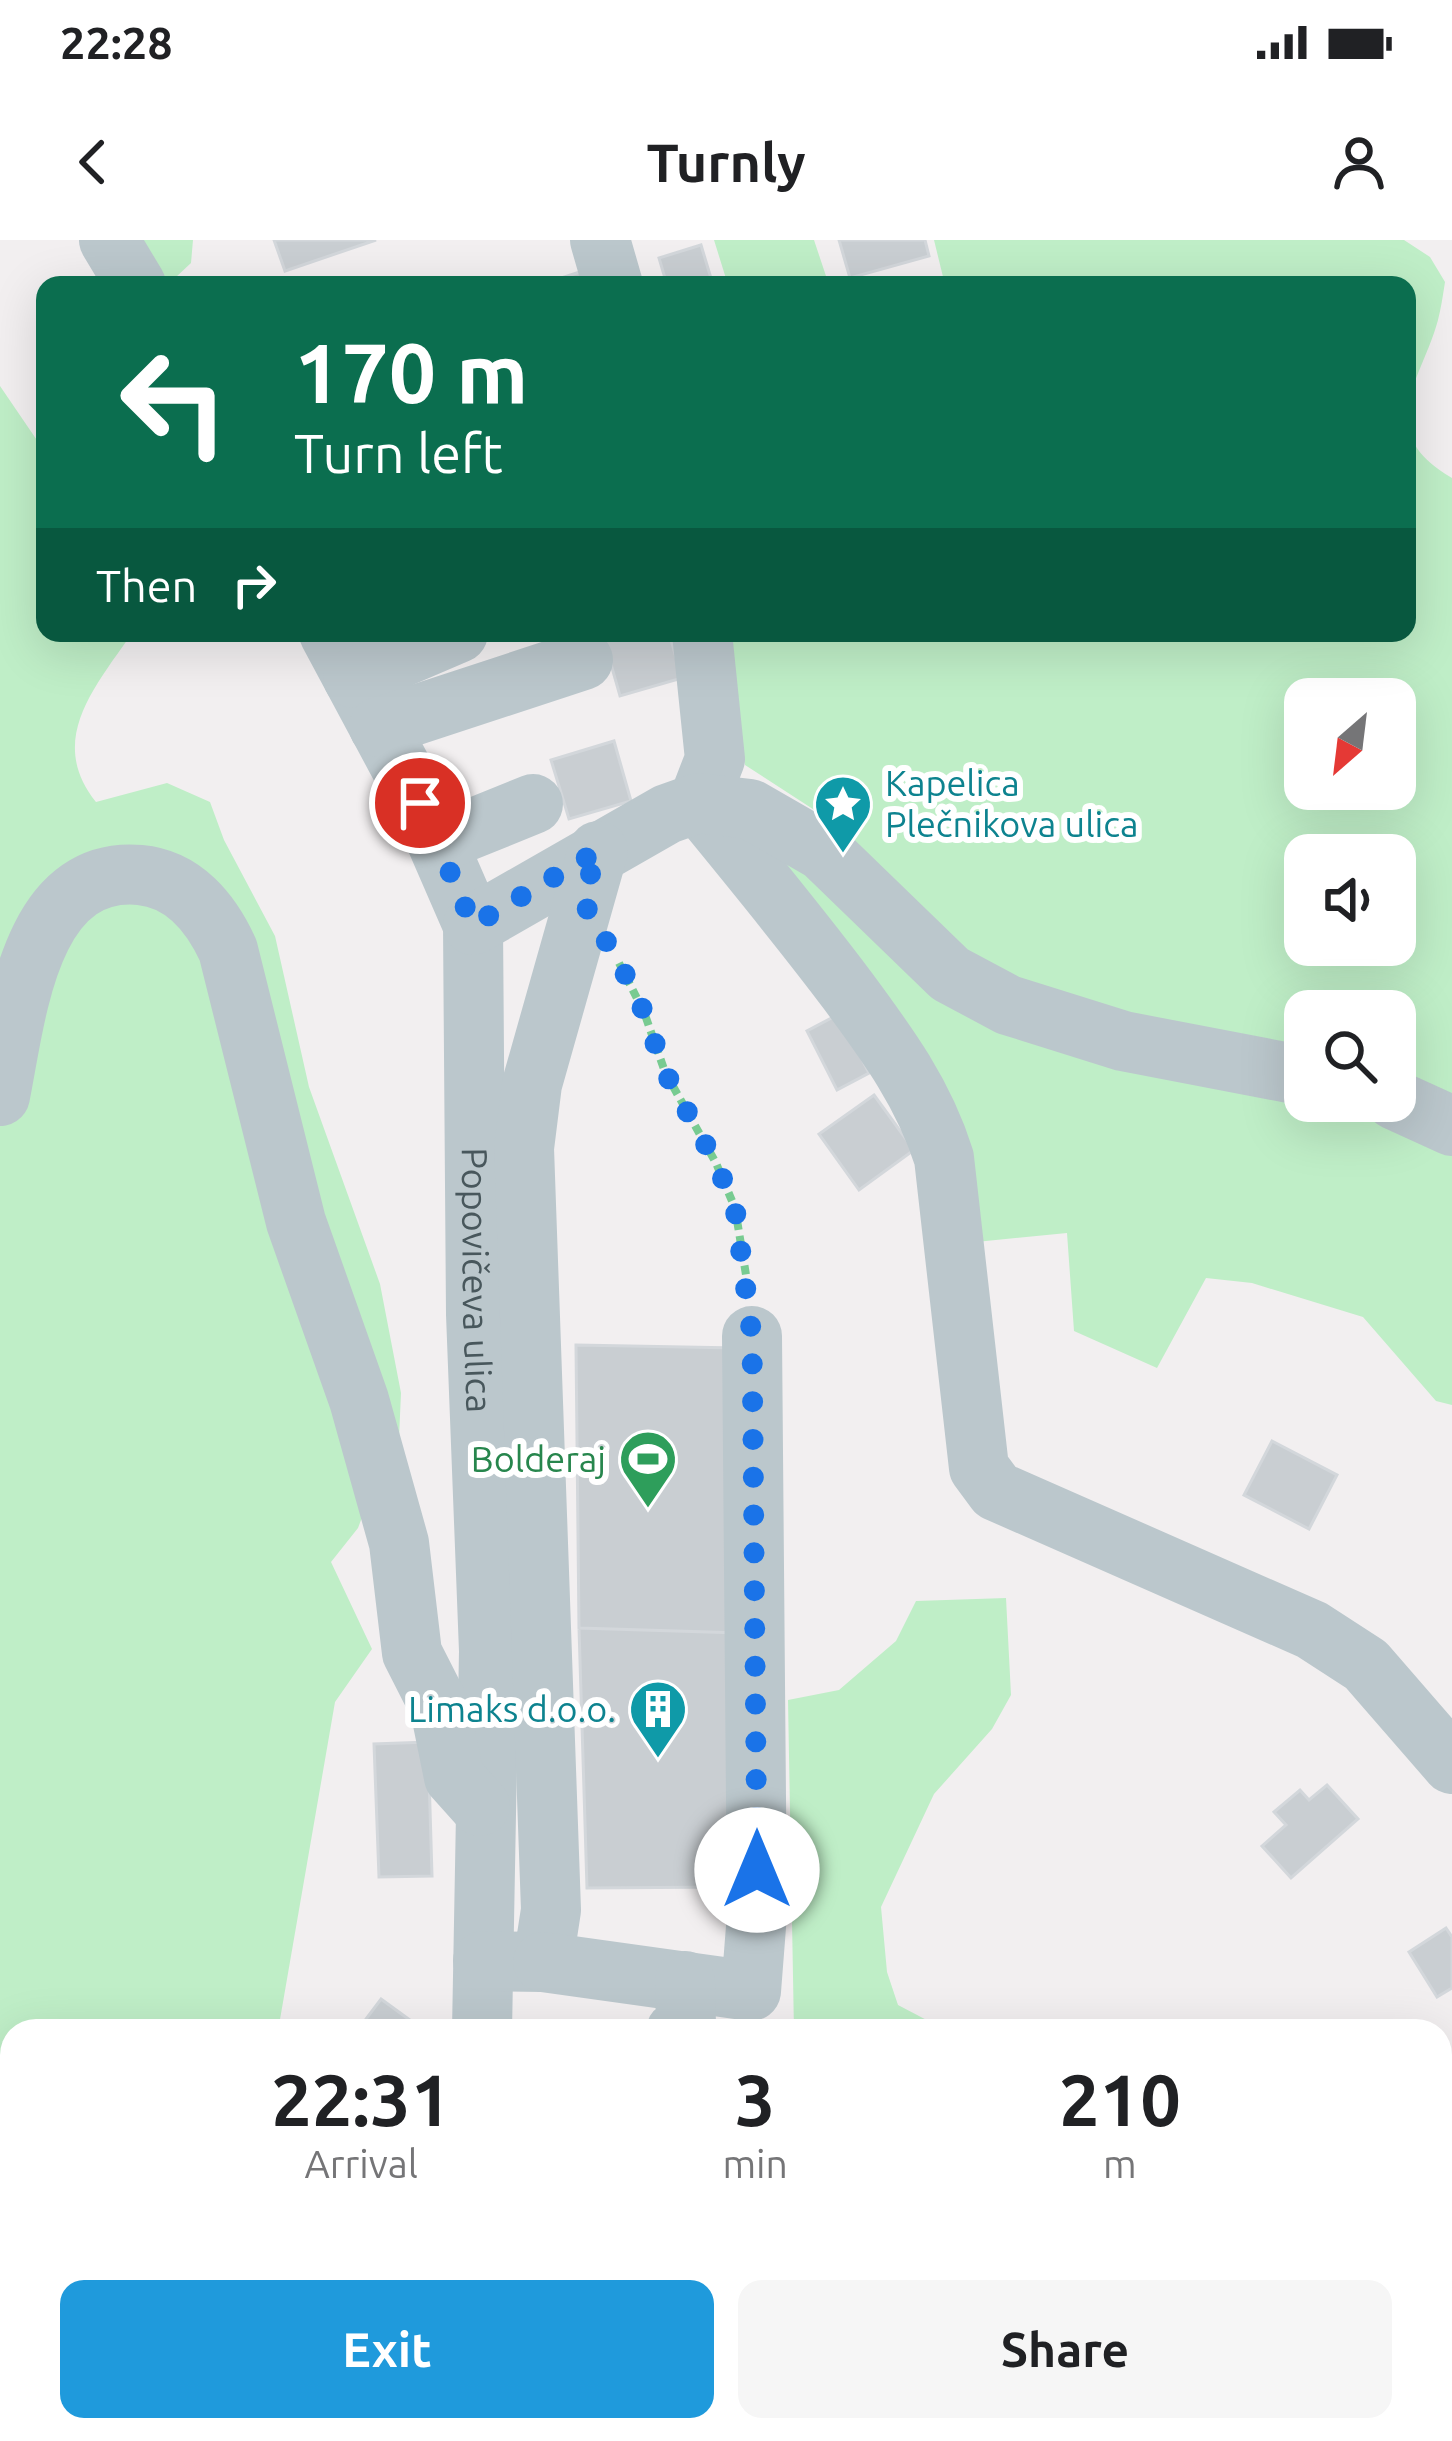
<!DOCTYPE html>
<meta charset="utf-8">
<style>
:root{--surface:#fff;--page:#f6f6f6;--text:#202124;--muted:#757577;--accent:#1f9adc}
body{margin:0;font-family:Ubuntu,sans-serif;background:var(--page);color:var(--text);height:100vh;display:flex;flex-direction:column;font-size:45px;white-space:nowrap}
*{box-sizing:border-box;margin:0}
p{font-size:39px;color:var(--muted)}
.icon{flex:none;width:66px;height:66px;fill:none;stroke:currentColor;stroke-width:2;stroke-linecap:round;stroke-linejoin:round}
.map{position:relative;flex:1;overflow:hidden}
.drawer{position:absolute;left:0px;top:1779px;width:1452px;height:423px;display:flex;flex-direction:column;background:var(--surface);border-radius:36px 36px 0 0;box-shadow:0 12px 48px #0002}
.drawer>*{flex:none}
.top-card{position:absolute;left:36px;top:36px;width:1380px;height:366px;border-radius:24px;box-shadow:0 12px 48px #0002;background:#0b6e4f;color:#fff;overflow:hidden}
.needle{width:78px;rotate:208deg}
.controls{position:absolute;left:1284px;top:438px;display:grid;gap:24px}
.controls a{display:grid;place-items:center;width:132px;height:132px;border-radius:24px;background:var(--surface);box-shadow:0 12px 48px #0002;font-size:60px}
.pin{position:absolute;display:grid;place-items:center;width:102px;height:102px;color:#fff;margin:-51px;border:6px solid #fff;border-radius:50%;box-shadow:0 3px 12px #0007}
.me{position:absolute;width:132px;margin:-66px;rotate:0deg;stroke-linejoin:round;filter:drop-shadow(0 0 9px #0008)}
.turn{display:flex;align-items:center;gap:42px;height:252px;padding:0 60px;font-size:54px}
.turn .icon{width:156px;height:156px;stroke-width:2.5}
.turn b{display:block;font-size:84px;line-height:102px}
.then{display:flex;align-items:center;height:114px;padding:0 60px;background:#0003;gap:24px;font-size:45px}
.eta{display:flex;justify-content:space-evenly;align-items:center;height:204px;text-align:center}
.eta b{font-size:72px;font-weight:700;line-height:84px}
.cta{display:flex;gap:24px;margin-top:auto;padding:24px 60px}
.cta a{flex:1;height:138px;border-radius:24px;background:var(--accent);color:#fff;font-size:48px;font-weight:700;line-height:138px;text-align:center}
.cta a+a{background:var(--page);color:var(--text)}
.status{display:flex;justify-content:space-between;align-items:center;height:84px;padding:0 60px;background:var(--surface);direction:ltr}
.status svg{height:33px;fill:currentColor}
header{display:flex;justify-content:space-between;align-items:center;height:156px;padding:0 60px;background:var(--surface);font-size:54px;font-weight:700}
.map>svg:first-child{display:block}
.green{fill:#bfeec7;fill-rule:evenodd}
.building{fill:#c9ced2;stroke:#d3d7db;stroke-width:3}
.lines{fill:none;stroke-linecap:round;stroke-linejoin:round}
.path{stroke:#78cb91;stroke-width:8;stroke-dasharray:9 6;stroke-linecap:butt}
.minor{stroke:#bbc7cc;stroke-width:60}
.route{stroke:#1a73e8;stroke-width:21;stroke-dasharray:0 37.8}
.labels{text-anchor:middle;stroke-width:12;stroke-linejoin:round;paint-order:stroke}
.culture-label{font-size:36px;fill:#0d838f;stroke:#fff;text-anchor:start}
.street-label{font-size:36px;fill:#48575c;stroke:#fff}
.leisure-label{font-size:36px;fill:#27864d;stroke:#fff;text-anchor:end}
</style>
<div class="status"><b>22:28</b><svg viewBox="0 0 49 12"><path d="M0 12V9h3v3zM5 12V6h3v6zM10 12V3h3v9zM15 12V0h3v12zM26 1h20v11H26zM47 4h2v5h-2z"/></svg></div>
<header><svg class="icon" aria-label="back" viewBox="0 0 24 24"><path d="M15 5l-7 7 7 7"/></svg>Turnly<svg class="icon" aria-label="person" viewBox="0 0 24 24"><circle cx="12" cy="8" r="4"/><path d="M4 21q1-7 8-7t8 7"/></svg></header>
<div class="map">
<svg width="1452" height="2201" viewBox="0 0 1452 2201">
<rect width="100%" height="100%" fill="#f2eff0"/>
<path class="green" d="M131 0H193L191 23 176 37 154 36Z
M714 0H814L829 45H728Z
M934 0H1404L1430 17 1445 42C1443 55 1441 68 1438 80 1421 143 1371 190 1452 238V861L1395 836V771H1305V815L1098 774 964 715 819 573 745 525 717 393H1407V45H945ZM1305 459H1395V549H1305ZM1305 615H1395V705H1305Z
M0 146 45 212V393H132C96 446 46 500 96 562L167 543 210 562 224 600 275 696 309 847 380 1044 401 1153 397 1243 367 1264 358 1288 331 1322 372 1409 335 1462 278 1791H12V1872L0 1870Z
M782 618 816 641 874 698 1309 861 1377 876 1452 909V1165L1436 1161 1363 1077 1252 1043 1206 1038 1157 1128 1074 1091 1067 993 976 1002Z
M1006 1358 1011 1455 992 1489 934 1554 881 1667 887 1732 898 1765 938 1786 979 1787 985 1791H794L788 1460 839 1450 896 1401 916 1361Z
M1452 2034V2201H1042L1036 2190H1440V2042Z
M710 2190H771L790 2201H707Z"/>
<path class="building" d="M274 0H376L285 31Z
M839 0H925L929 16 850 38Z
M701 5 713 45H667L659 18Z
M586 30 591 45H540Z
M611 393H669L682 438 620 456 603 396Z
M614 501 631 561 569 579 551 520Z
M839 774 869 833 837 850 807 791Z
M874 855 914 910 859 950 819 894Z
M576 1105 737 1108 740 1393 579 1388Z
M1272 1201 1337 1235 1309 1289 1244 1255Z
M579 1388 740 1393 728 1647 587 1648Z
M428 1502 432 1636 379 1637 374 1504Z
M1327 1545 1358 1579 1291 1638 1262 1606 1286 1585 1274 1572 1300 1550 1309 1560Z
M1446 1688 1452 1697V1748L1437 1757 1409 1712Z
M381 1759 418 1786 415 1791H357Z
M12 2079V2190H47L43 2201H0V2113Z
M147 2190H205L201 2201H153L144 2197Z
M269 2190H313L341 2201H265Z
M347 2190H404L399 2201H342Z
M960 2190H1020L1027 2201H968Z"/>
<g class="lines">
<path class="path" d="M619 723 644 772 665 832 716 923 735 968 748 1047"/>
<g class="minor">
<path d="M109 0 136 45"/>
<path d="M600 0 613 45"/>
<path id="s1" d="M329 393 420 563 473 685 476 1074 489 1411 482 1791"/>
<path d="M702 393 715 519 698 563C749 625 800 687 848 751 888 805 924 854 944 918L979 1228 996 1251 1312 1390 1366 1425 1452 1524"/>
<path d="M353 438 458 393"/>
<path d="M379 487 583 420"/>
<path d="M439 602 533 564"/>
<path d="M473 685 667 574 698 563 750 569 823 611 950 734 1008 765 1123 801 1305 836"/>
<path d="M0 856C16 776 29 625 140 635 184 639 211 673 228 710L296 982 359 1160 399 1303 412 1413 440 1468 454 1537 480 1566"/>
<path d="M1395 860 1452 886"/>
<path d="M483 1721 543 1722 551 1670 524 908 532 844 598 611"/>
<path d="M543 1722 751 1751 757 1674 752 1096"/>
<path d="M676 1791 686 1786 685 1741"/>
<path d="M0 1892 12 1895"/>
<path d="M649 2190 660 2201"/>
<path d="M801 2190 825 2201"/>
<path d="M424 2201 428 2190"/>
</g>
</g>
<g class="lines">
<path class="route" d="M420 563 473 685 598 611 582 660 623 730 644 772 665 832 716 923 735 968 752 1096 757 1630"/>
</g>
<defs>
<g id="sight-pin" transform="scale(3)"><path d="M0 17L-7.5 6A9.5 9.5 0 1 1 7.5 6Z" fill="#0f9aa8" stroke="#fff"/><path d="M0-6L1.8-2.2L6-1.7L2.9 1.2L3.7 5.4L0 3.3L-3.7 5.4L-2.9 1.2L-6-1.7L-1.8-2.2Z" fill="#fff"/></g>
<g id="stadium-pin" transform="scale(3)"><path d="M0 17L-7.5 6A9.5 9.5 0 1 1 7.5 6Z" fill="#2e9e5b" stroke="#fff"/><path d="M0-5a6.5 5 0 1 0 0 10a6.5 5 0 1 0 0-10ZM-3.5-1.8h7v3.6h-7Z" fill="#fff"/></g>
<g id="building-pin" transform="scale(3)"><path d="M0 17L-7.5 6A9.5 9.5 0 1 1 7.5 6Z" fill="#0f9aa8" stroke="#fff"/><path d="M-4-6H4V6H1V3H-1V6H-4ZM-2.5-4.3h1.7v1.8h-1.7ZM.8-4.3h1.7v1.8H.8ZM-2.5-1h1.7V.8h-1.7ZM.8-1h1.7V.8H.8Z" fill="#fff"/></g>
</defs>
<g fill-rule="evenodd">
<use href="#sight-pin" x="843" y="564"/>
<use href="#stadium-pin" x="648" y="1219"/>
<use href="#building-pin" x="658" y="1469"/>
</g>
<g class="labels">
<g class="culture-label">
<text x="885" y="556">Kapelica<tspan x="885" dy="41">Plečnikova ulica</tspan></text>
<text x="616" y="1482" text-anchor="end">Limaks d.o.o.</text>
</g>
<g class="street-label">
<text dy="13" stroke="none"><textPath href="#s1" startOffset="681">Popovičeva ulica</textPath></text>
</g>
<g class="leisure-label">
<text x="606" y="1232">Bolderaj</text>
</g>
</g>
</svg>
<div class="controls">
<a><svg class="needle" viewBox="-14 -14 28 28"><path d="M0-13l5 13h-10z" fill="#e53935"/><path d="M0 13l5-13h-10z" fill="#757577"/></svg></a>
<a><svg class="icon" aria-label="sound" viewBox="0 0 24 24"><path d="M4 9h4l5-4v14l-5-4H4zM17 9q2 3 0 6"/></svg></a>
<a><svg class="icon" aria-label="search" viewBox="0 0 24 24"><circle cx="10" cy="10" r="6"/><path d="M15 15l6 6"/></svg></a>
</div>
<div class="pin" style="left:420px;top:563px;background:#d93025"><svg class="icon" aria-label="arrive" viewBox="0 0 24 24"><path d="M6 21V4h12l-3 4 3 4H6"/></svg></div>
<svg class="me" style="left:757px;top:1630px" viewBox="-20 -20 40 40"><circle r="19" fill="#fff"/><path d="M0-13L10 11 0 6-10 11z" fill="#1a73e8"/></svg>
<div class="top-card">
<div class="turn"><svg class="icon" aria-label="left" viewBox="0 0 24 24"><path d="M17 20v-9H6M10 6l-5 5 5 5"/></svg><div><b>170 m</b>Turn left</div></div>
<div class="then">Then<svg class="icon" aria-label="right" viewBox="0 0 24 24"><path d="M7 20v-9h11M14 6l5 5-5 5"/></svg></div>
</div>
<section class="drawer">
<div class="eta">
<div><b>22:31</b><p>Arrival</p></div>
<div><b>3</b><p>min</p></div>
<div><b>210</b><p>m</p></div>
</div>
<div class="cta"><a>Exit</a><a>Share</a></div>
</section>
</div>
